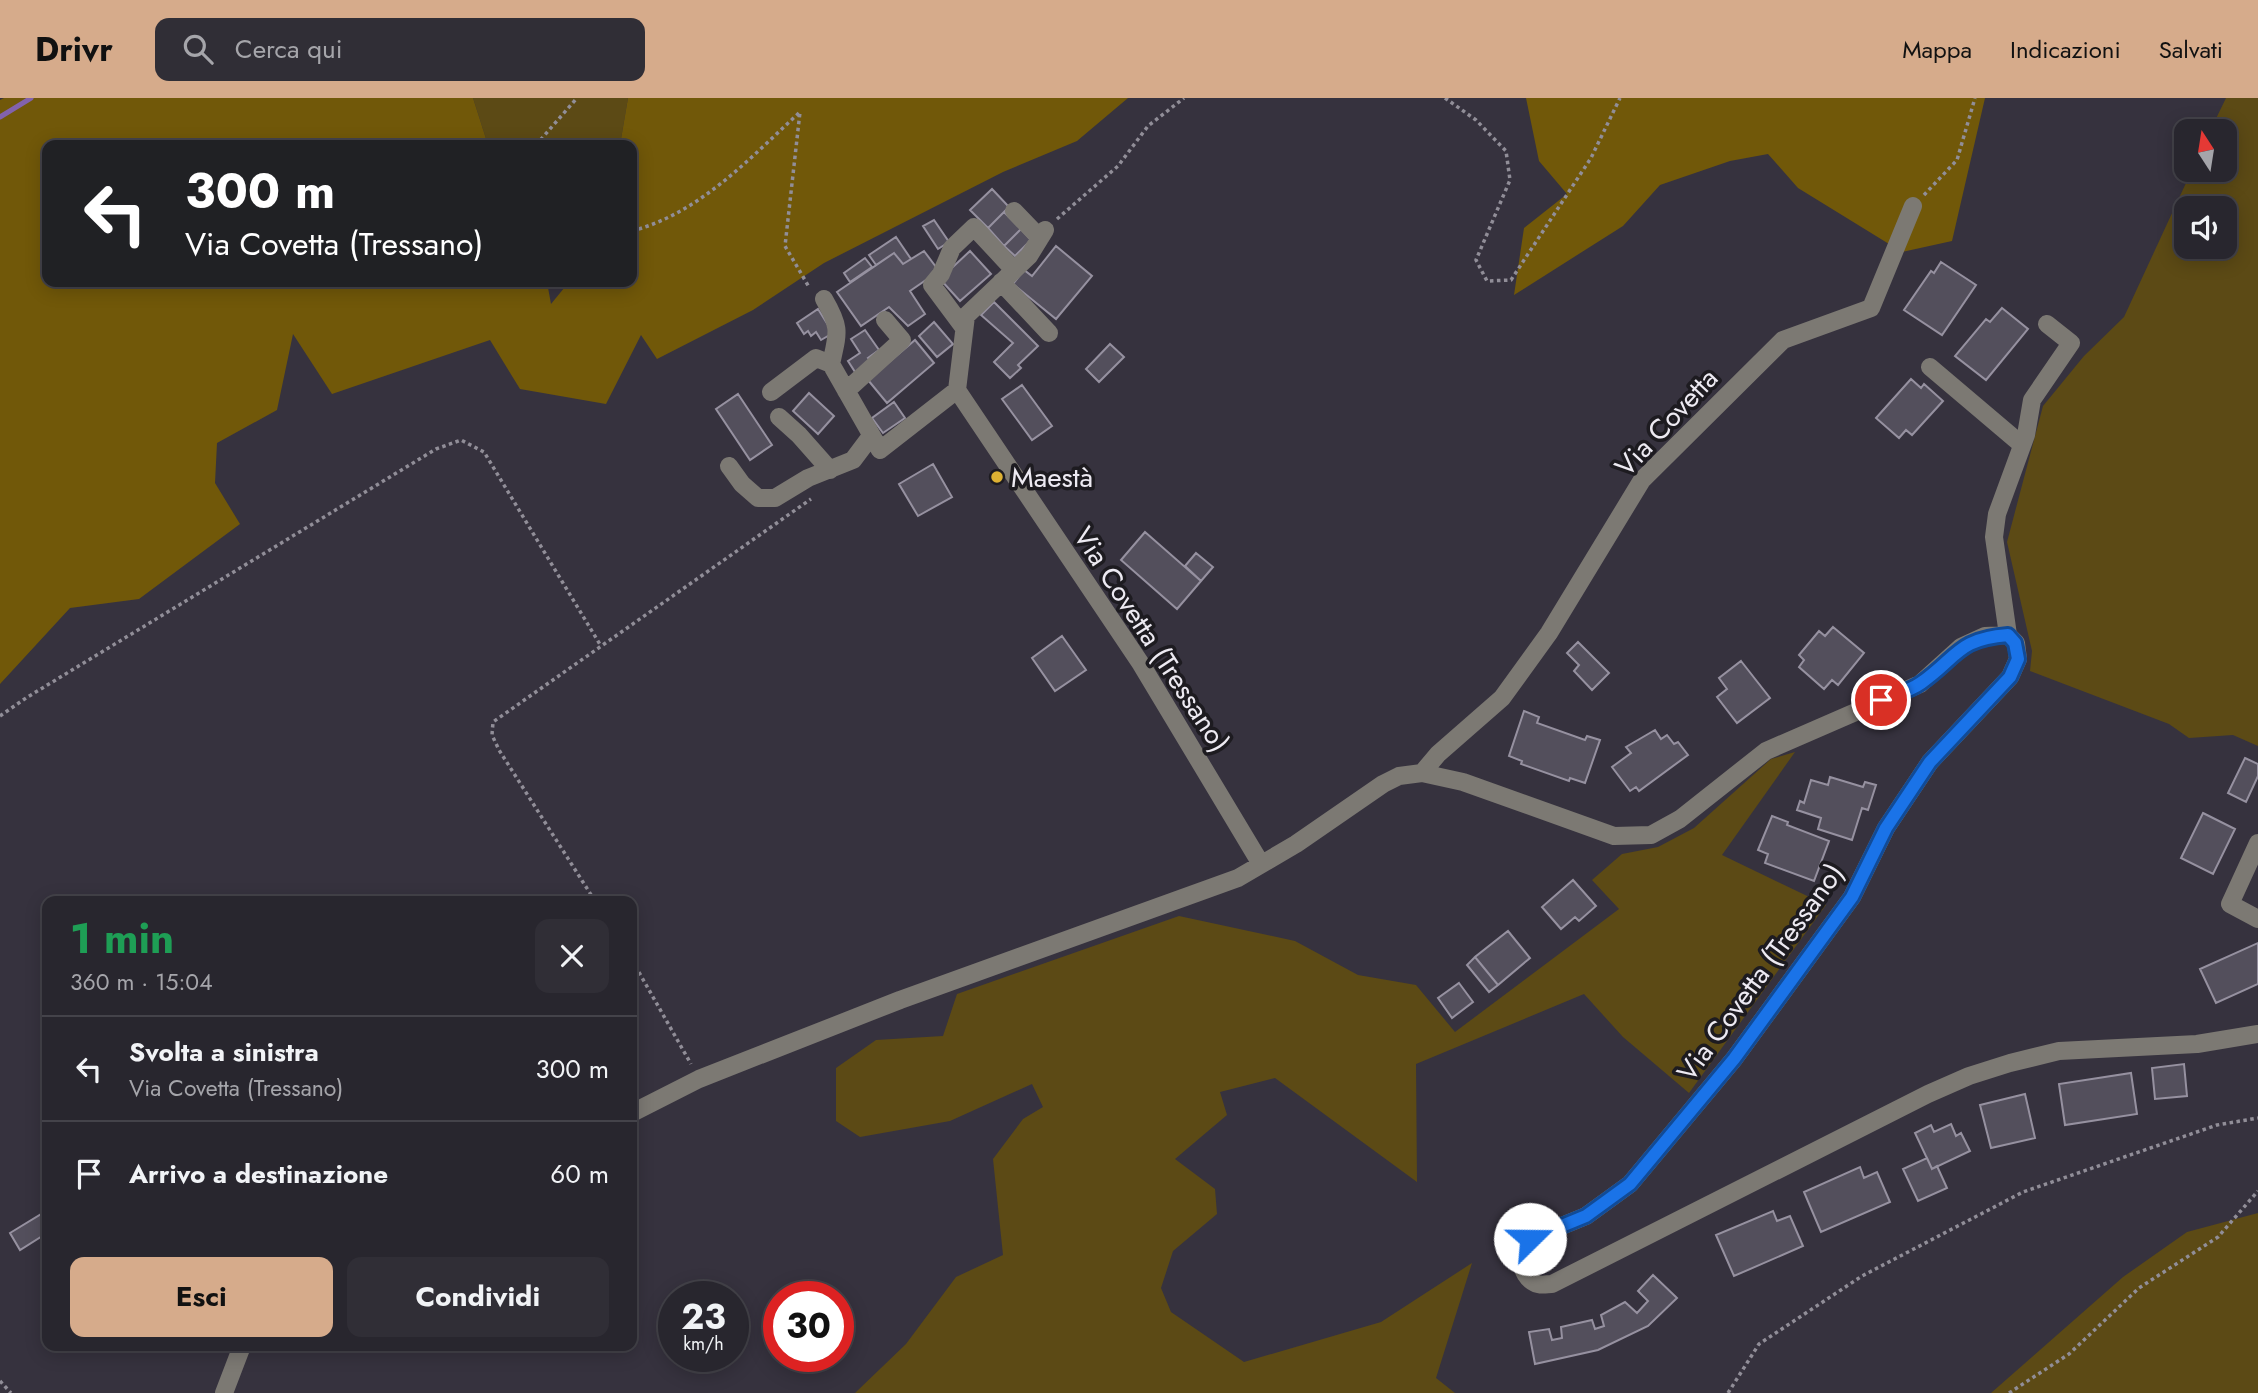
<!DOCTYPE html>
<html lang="it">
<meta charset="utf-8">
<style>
:root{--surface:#28262e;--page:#302e36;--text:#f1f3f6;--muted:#a5a5aa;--line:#44434a;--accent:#d6ab8b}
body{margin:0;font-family:Jost,sans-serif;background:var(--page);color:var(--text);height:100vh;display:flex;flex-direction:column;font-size:26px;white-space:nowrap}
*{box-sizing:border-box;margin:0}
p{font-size:23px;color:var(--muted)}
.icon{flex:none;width:38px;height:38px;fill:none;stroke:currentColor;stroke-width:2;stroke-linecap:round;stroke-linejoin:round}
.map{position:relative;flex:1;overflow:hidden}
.sheet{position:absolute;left:42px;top:798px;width:595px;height:455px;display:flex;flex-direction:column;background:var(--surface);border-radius:14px;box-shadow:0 4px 18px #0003,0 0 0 2px var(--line)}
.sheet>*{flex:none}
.hud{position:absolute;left:42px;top:42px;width:595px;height:147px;border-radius:14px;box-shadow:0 4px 18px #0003,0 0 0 2px var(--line);background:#202124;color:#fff;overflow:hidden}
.needle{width:46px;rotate:348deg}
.fabs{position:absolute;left:2174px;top:21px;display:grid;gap:14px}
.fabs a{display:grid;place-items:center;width:63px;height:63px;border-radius:14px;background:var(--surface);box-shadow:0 4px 18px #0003,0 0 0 2px var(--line);font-size:35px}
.speed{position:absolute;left:658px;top:1183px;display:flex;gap:14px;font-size:35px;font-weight:700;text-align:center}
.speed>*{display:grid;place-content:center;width:91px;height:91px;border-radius:50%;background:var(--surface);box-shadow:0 4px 18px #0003,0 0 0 2px var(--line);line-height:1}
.speed small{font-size:18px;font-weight:400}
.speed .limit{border:10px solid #d22;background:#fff;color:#111}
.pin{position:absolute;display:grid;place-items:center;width:60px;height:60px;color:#fff;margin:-30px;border:4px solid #fff;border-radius:50%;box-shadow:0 2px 7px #0007}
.me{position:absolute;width:77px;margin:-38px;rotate:68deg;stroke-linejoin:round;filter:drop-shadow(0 0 5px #0008)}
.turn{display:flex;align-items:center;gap:24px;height:147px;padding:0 28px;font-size:32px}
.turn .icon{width:91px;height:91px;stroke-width:2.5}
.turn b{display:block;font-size:49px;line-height:60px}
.round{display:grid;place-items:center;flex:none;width:74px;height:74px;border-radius:14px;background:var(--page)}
.overview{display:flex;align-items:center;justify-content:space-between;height:119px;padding:0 28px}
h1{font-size:42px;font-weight:700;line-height:52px;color:#1e9e55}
.button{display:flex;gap:14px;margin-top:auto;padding:14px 28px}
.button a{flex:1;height:80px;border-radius:14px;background:var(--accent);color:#111;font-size:28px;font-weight:700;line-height:80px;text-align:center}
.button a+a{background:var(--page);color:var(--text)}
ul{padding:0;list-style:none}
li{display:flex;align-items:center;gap:21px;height:105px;padding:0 28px;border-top:2px solid var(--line)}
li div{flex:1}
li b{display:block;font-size:26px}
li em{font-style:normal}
header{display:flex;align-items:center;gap:42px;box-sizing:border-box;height:98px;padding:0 35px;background:var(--accent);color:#111}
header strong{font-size:33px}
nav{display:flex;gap:38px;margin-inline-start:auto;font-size:24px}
.search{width:490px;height:63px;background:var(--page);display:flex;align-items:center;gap:18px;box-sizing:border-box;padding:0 24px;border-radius:14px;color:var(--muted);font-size:26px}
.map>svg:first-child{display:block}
.green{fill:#5c4a15;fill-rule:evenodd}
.forest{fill:#715809}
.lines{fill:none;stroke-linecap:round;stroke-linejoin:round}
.stream{stroke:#8262ac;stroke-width:5}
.building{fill:#534f5c;stroke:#9691a0;stroke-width:2}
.path{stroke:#918e98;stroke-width:3.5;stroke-dasharray:3.5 3.5;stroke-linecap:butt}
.minor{stroke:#7c7973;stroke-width:18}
.route-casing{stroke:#114b97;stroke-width:18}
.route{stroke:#1a73e8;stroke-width:12}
.poi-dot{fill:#ddb133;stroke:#1d1b20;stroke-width:2.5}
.labels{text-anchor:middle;stroke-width:7;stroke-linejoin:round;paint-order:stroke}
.street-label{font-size:28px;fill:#edeaf2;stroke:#1d1b20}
.poi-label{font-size:28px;fill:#edeaf2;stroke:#1d1b20;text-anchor:start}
</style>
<header>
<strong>Drivr</strong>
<div class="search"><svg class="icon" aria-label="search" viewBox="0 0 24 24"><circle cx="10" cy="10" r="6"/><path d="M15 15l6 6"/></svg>Cerca qui</div>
<nav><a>Mappa</a><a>Indicazioni</a><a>Salvati</a></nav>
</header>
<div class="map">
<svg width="2258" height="1295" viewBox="0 0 2258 1295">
<rect width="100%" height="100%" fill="#36323e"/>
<path class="green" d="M473 0H628L620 47H488Z
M2226 0H2258V648L2233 637 2189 640 2169 626 2030 573 2032 553 2007 444 2043 308 2084 258 2124 219 2192 72H2224V33H2210ZM2186 110H2224V149H2186Z
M1795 654 1722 757 1826 807 1689 995 1623 939 1584 896 1416 966 1417 1084 1275 980 1220 994 1227 1017 1175 1061 1215 1091 1217 1116 1173 1153 1161 1190 1171 1214 1244 1264 1381 1224 1472 1165 1436 1280 1455 1295H855L906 1246 956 1179 1003 1157 993 1061 1023 1021 1043 1009 1032 986 950 1023 860 1039 836 1023V970L876 942 943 938 957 896 1179 818 1295 843 1358 877 1416 887 1455 934 1619 811 1592 782 1622 756 1658 749 1694 730 1771 661Z
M2258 1115V1295H1991L2123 1179 2187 1134Z"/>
<path class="forest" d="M4 0H473L488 47H47V184H547L551 206 569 184H632V47H620L628 0H1128L1077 43 1003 74 824 165 753 212 657 261 641 237 606 306 520 291 490 242 332 296 293 236 277 312 217 345 215 385 240 426 139 501 70 510 0 586V2Z
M1526 0H1985L1952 143 1902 154 1798 90 1768 56 1730 63 1660 87 1623 128 1514 197 1524 130 1567 96 1539 63Z"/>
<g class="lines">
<path class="stream" d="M0 19 31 0"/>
</g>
<path class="building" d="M992 91 1009 109 988 130 970 112Z
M1004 114 1021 131 1004 148 988 130Z
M934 122 949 144 938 151 923 128Z
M1021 131 1031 142 1015 158 1004 148Z
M896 139 911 161 903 166 894 155 876 167 869 157Z
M1056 148 1092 178 1056 221 1013 186 1024 172 1032 178Z
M924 153 939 173 910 193 925 216 908 228 889 209 861 228 837 194 894 155 903 166Z
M970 153 991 176 960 203 940 181Z
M865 160 872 169 850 184 844 175Z
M1941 164 1976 187 1942 237 1904 212 1931 173 1934 175Z
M994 204 1038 248 1018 267 1021 270 1010 280 994 264 1013 245 981 217Z
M2002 210 2028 231 1986 282 1955 258 1986 221 1990 224Z
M818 211 833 235 821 242 816 234 811 238 808 233 804 236 797 225Z
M934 224 953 246 937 259 919 238Z
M865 232 879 252 868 260 873 266 857 277 848 263 860 255 851 241Z
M915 242 934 265 887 305 868 282Z
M1110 246 1124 259 1099 284 1086 271Z
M1911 281 1921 290 1924 286 1943 303 1912 337 1906 332 1899 340 1876 320Z
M1022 287 1052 328 1032 342 1002 301Z
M809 295 834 318 818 336 793 313Z
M738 296 772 347 750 362 716 311Z
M894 304 905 320 883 335 872 320Z
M933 366 952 399 918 418 899 386Z
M1145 434 1201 483 1177 511 1121 462Z
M1196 455 1213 469 1201 483 1185 468Z
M1833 529 1864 555 1838 587 1832 582 1824 591 1799 569 1804 562 1799 557 1819 533 1825 538Z
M1062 538 1086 572 1055 593 1032 560Z
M1578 544 1609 575 1592 592 1574 573 1579 567 1567 555Z
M1741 563 1770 600 1737 625 1717 599 1727 591 1719 580Z
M1524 613 1539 619 1537 625 1585 642 1587 638 1600 642 1585 685 1570 680 1569 683 1521 666 1522 663 1509 658Z
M1655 632 1661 641 1667 637 1674 646 1678 644 1688 657 1639 693 1636 689 1630 693 1612 669 1631 655 1626 649Z
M2245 660 2258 666V678L2246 704 2228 695Z
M1830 679 1863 689 1865 684 1876 687 1868 712 1862 710 1852 742 1818 731 1821 720 1797 712 1800 703 1804 705 1811 682 1828 687Z
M2203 715 2235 731 2213 776 2181 760Z
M1772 718 1788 724 1787 727 1829 743 1814 783 1765 765 1768 756 1758 752Z
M1573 782 1596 808 1579 823 1575 819 1561 831 1542 809Z
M1508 833 1530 860 1498 887 1475 859Z
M2258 845V886L2216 905 2200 871Z
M1475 859 1498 887 1489 894 1467 867Z
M1459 885 1473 904 1452 920 1438 900Z
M2184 966 2187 998 2155 1001 2152 970Z
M2131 975 2137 1016 2065 1027 2059 986Z
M2025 996 2035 1040 1991 1050 1980 1007Z
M1951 1026 1956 1038 1961 1035 1970 1053 1932 1071 1915 1035 1931 1027 1934 1034Z
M1927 1060 1932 1071 1937 1068 1947 1090 1918 1103 1903 1071Z
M1860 1069 1864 1080 1877 1074 1890 1104 1821 1134 1804 1094Z
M1773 1113 1777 1123 1790 1118 1803 1148 1734 1178 1716 1137Z
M43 1115 47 1122V1135L20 1152 10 1135Z
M1653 1177 1677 1200 1648 1228 1598 1252 1535 1266 1529 1234 1549 1231 1552 1242 1562 1240 1561 1229 1592 1222 1595 1231 1604 1228 1601 1217 1625 1204 1637 1215 1648 1203 1638 1193Z"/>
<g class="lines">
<path class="path" d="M1445 0 1476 22 1506 53 1510 82 1476 162 1487 183 1511 182 1591 60 1620 0
M536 47 577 0
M1924 97 1957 62 1975 0
M1057 121 1118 68 1148 28 1184 0
M632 133C700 115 750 60 800 14L785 148 809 189
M0 618 26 600 436 351 461 342 484 354 601 548
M595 803 499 652 492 637 493 624 811 401
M632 862 691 966
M0 1283 11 1295
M1728 1295 1759 1246 1862 1178 2023 1094 2217 1027 2258 1020
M2009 1295 2069 1256 2139 1190 2218 1139 2258 1093"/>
<path class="minor" d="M1014 113 1040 140
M1001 184 1049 235
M824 201C841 230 838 234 831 266
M964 230 932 187 941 176 952 150 974 129 1014 172
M1930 269 2022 347
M957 292 966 218 1029 158 1045 132
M846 293 902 242 885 222
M771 294 816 260 831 266 880 352 957 292 1141 566 1261 766
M779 319 799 337 830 372
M729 368 742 386 758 400H775L808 380 853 362 871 338
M2008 537 1994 439 1997 416 2026 337 2032 302 2071 245 2047 226
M1422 675 1438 656 1502 600 1549 535 1642 382 1783 242 1871 210 1913 108
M2258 745 2230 806 2258 821
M632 1015 699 981 900 902 1238 780 1296 746 1383 686 1399 678 1422 675 1463 684 1614 738 1651 737 1680 721 1766 653 1920 586 1961 549 1985 538 2008 537 2016 545 2018 561 2010 579 1930 664 1886 730 1852 799 1734 961 1630 1086 1586 1118 1530 1141C1518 1152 1519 1178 1535 1185 1540 1188 1547 1186 1552 1186L1928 996 1969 978 2010 965 2059 953 2197 946 2258 936
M224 1295 242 1248"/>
</g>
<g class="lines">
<g class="route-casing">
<path id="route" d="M1530 1141 1586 1118 1630 1086 1734 961 1852 799 1886 730 1930 664 2010 579 2018 561 2015 545 2008 537C1957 541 1958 559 1921 585 1910 593 1894 597 1881 602"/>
</g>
<use href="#route" class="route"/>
</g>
<circle class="poi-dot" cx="997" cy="379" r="7"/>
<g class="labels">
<g class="street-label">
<text transform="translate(1666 324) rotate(-47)" y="10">Via Covetta</text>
<text transform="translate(1152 541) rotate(57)" y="10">Via Covetta (Tressano)</text>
<text transform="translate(1760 874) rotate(-54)" y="10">Via Covetta (Tressano)</text>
</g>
<g class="poi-label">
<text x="1011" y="389">Maestà</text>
</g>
</g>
</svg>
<div class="fabs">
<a><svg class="needle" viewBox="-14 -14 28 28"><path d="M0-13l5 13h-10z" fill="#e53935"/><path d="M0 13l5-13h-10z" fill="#a5a5aa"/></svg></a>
<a><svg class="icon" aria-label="sound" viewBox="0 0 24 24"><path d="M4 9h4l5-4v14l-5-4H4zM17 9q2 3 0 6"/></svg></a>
</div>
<div class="speed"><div>23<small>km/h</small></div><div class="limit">30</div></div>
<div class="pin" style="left:1881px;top:602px;background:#d93025"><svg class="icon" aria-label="arrive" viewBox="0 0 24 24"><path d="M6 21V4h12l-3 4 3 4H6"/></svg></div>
<svg class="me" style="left:1530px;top:1141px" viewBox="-20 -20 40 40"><circle r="19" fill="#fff"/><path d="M0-13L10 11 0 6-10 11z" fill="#1a73e8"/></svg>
<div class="hud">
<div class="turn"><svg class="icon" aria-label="left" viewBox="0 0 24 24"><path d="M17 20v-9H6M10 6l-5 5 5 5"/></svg><div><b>300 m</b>Via Covetta (Tressano)</div></div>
</div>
<section class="sheet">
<div class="overview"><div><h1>1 min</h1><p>360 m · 15:04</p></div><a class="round"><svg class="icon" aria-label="close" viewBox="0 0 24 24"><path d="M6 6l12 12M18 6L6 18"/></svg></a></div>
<ul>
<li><svg class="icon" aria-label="left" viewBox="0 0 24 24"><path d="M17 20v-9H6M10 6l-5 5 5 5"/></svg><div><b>Svolta a sinistra</b><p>Via Covetta (Tressano)</p></div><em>300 m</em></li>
<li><svg class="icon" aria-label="arrive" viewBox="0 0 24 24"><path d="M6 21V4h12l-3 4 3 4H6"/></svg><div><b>Arrivo a destinazione</b></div><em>60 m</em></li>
</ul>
<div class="button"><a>Esci</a><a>Condividi</a></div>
</section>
</div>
